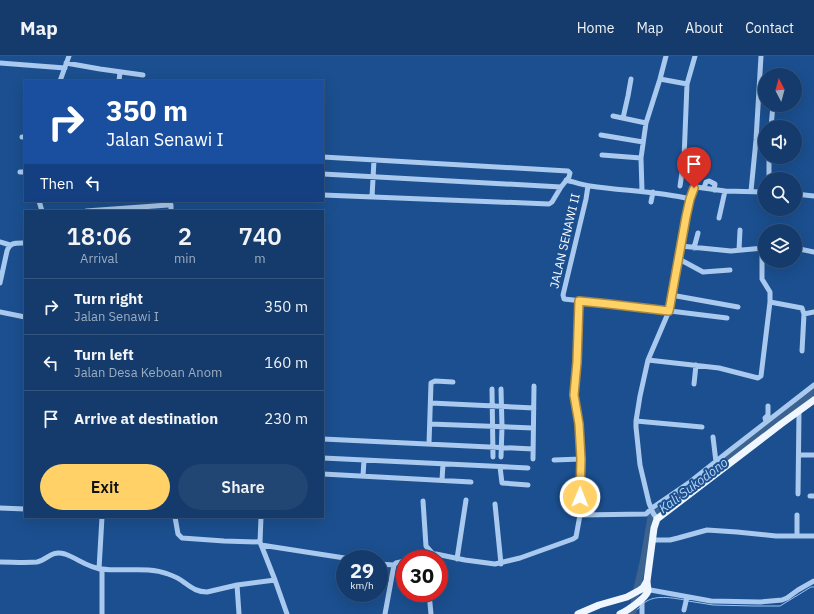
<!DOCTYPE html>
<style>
:root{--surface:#143b6b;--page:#214673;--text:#f1f3f6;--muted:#9dadc1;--line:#33557e;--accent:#ffd166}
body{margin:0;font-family:"IBM Plex Sans",sans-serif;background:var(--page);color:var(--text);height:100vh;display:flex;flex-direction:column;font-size:15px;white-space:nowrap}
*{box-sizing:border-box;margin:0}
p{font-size:13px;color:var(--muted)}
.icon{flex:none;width:22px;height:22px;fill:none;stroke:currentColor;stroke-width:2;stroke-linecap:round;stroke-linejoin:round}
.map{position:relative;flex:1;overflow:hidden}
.drawer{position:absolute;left:24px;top:154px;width:300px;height:308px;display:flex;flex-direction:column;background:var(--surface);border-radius:0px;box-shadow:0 4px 16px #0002,0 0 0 1px var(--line)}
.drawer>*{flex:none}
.guide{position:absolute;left:24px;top:24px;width:300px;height:122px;border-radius:0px;box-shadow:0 4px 16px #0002,0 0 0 1px var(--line);background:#1a4fa0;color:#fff;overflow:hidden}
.needle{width:26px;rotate:354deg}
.tools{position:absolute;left:758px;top:12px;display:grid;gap:8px}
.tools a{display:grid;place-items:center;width:44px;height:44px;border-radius:50%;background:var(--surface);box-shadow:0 4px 16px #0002,0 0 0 1px var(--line);font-size:20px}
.speed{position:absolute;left:336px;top:494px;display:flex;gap:8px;font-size:20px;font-weight:700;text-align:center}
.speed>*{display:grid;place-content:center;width:52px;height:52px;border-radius:50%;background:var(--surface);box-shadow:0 4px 16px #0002,0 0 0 1px var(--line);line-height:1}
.speed small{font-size:10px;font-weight:400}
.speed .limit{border:6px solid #d22;background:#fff;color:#111}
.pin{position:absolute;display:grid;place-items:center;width:34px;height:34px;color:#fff;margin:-41px -17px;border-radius:50% 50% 50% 0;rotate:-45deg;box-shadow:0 0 4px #0007}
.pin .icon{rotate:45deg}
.me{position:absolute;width:44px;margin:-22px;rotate:1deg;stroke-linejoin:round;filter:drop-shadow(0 0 3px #0008)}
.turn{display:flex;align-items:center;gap:14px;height:84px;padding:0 16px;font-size:18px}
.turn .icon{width:52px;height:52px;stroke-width:2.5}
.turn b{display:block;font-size:28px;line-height:34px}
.then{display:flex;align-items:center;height:38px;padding:0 16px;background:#0003;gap:8px;font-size:15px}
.eta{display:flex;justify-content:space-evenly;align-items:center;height:68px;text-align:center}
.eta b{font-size:24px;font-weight:600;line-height:28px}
.cta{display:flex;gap:8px;margin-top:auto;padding:8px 16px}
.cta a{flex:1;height:46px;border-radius:24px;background:var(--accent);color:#111;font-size:16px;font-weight:600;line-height:46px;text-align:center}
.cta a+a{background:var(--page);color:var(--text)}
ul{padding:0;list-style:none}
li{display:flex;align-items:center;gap:12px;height:56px;padding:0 16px;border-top:1px solid var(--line)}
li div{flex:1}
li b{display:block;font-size:15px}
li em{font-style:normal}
header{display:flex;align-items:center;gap:24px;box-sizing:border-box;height:56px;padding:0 20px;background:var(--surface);border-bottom:1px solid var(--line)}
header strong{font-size:19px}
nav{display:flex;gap:22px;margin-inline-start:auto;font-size:14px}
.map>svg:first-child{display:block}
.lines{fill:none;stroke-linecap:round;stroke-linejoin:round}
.stream{stroke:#9cc4f0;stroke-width:1}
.river{stroke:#3c6290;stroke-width:7}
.minor{stroke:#a9c9ee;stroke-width:5}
.major{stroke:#f0f6ff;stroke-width:7}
.route-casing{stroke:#a68842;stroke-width:10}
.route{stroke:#ffd166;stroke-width:7}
.labels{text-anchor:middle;stroke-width:4;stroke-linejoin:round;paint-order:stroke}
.street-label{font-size:12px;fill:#fff;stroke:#1b4f8f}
.water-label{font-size:13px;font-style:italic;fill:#b5d3f5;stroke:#1b4f8f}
</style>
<header>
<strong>Map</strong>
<nav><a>Home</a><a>Map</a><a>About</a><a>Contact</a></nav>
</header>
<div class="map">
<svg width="814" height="558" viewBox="0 0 814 558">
<rect width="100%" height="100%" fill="#1b4f8f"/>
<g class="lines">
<path class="stream" d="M688 545 713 549 754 550H780L811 531H814
M644 547C655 538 672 542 685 544
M633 557 640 551"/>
<path class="river" d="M632 558 633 557 635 541 644 502 651 461 814 337"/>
<path class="minor" d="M0 7 65 12
M66 7 100 13 143 19
M660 23 687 28
M60 25 69 0
M119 25 120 16
M613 60 646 67
M623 62 628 40 631 23
M771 71 773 49
M601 79 643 86
M22 81H25
M602 99 641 102
M323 101 568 115 570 117 569 121 561 131 552 146 549 148 323 139
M20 116H25
M323 118 561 131
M769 123V101
M566 124C574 126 582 129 590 130 623 135 657 135 690 143
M588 130 586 143 563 239 564 243 654 253 727 262
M680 130 684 103 687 28 695 0
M704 132 706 126 709 125 715 128 714 134
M642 135 641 102 646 67 660 23 666 0
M751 135 756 84 761 0
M795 138 814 140
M372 141 374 104
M39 145 42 155
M651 146 653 136
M86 155 168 149H171V155
M719 162 725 135
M0 186 10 189
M681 190 731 195 764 192
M694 192 698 177
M795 192 814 196
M739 194 740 174
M679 203 703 216 730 214
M0 227 7 195C10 186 16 187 25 187
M671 239 738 251
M770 246 802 252 804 258 802 295
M0 256 25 261
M804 258 814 256
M648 304 719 312 758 322 761 320 770 246V236L762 223V192
M694 328 696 309
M492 333 493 401
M431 347 534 352
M636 365 702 371
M766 366 765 362 768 359V350
M430 368 533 372
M713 381 716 406
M323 383 533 393
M429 388 431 327 435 325 453 326
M799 399H814
M501 401 502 371 501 333
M323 402 528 412
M533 403 534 330
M554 404 581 403
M500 411 502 427 528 429
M323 418 471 426
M363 420 364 404
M442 424 443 408
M798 438 799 356
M810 440H814
M423 445 426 490 433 498
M495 448 501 508
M0 452 25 453
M580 459 646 458 652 452 690 426 729 395 814 329
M797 459V480
M175 461 178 478 182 482 224 485 260 486
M261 461 260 486 275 524 287 558
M657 463 653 457 649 447 640 409 636 371V365L640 340 648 304 669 255 686 161 693 134 696 131 725 135 765 136
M653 484H670L678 482 707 474 737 476 776 480H814
M261 489 351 503
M430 503 433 498H436L465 504 495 508 520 502 573 483 576 481 580 459 581 403 579 368 574 339 577 306 579 245
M457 503 466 444
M0 506C12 506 25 507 37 506 48 504 50 494 65 498 77 502 88 512 102 513 124 516 147 510 168 518 174 520 180 523 185 527 192 532 197 536 207 536L237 529 275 524
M379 508 394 509
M394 509 396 507 405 505
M99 513 102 461
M102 513V558
M237 529 239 558
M645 533 711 545 760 546 782 544 787 542 798 534 814 525
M429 537 431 558
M642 543V558
M684 554 687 541
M385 558 394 509"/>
<path class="major" d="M578 558 599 549 627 541 640 534 643 532 647 525
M620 558C627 555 646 542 648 535 648 532 647 528 647 525L654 472 657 463 781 368 814 344"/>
</g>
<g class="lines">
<g class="route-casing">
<path id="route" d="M580 441 581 403 579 368 574 339 577 306 579 245 609 248 669 255 686 161 690 143 694 132"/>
</g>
<use href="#route" class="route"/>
</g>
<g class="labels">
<g class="street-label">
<text transform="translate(565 185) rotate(-77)" y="4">JALAN SENAWI II</text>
</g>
<g class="water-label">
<text transform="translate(693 429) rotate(-37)" y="5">Kali Sukodono</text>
</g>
</g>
</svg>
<div class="tools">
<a><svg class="needle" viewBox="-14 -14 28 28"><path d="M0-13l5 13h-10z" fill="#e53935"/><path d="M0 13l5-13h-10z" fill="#9dadc1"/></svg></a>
<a><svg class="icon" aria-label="sound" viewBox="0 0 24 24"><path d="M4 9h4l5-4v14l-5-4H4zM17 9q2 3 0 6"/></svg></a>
<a><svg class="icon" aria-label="search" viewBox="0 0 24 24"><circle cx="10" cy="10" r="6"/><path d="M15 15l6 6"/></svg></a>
<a><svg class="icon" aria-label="layers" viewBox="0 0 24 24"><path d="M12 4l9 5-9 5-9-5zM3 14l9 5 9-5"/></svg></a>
</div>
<div class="speed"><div>29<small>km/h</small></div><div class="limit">30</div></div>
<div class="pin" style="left:694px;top:132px;background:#d93025"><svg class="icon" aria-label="arrive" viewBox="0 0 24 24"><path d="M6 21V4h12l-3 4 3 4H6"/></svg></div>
<svg class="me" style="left:580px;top:441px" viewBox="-20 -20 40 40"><circle r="17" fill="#ffd166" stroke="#fff" stroke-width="3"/><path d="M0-11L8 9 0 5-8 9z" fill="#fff"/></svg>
<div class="guide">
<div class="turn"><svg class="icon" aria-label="right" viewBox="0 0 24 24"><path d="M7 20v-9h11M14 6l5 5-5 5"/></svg><div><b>350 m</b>Jalan Senawi I</div></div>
<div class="then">Then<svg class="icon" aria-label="left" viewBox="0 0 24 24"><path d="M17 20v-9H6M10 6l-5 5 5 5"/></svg></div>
</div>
<section class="drawer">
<div class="eta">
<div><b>18:06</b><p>Arrival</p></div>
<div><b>2</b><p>min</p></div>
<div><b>740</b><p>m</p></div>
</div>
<ul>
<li><svg class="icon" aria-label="right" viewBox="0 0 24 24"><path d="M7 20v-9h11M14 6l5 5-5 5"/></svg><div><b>Turn right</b><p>Jalan Senawi I</p></div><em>350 m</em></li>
<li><svg class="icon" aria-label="left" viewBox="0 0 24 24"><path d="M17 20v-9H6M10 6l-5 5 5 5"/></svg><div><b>Turn left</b><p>Jalan Desa Keboan Anom</p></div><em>160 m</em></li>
<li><svg class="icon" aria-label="arrive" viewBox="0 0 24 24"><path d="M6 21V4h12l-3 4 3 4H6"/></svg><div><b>Arrive at destination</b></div><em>230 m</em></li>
</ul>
<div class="cta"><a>Exit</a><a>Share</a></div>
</section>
</div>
